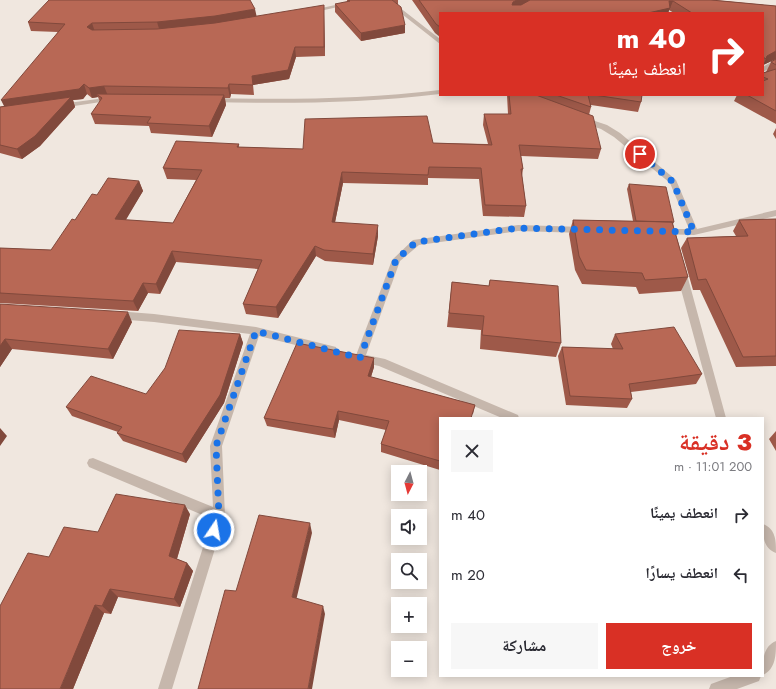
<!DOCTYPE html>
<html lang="ar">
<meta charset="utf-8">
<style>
:root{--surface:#fff;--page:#f7f7f7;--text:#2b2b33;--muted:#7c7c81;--accent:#d93025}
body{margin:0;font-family:Jost,"Noto Naskh Arabic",sans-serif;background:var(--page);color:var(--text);direction:rtl;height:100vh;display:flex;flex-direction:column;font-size:15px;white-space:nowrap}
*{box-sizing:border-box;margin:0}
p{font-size:13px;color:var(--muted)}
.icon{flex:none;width:22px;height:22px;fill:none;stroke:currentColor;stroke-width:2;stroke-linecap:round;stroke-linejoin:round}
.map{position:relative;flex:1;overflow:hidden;direction:ltr}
.details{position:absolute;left:439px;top:417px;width:325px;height:260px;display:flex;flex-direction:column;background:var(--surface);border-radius:0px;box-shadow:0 2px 10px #0003;direction:rtl}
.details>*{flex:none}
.guide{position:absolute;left:439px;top:12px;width:325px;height:84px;border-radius:0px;box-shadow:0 2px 10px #0003;direction:rtl;background:#d93025;color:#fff;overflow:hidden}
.needle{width:26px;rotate:186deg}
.buttons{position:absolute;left:391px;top:465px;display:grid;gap:8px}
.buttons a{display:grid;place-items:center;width:36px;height:36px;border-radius:0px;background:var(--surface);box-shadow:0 2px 10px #0003;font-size:20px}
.pin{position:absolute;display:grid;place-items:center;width:34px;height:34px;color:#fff;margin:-17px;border:2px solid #fff;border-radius:50%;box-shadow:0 1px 4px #0007}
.me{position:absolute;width:44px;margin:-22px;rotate:12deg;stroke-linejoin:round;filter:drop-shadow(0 0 3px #0008)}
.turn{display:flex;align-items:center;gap:14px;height:84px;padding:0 12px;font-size:18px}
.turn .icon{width:52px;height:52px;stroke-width:2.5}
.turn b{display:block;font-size:28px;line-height:34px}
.round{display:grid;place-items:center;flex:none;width:42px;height:42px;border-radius:0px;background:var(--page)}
.summary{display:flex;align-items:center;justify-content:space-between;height:68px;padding:0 12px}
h1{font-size:24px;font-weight:800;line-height:30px;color:var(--accent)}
.button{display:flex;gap:8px;margin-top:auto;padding:8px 12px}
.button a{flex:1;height:46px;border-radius:0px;background:var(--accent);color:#fff;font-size:16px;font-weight:800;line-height:46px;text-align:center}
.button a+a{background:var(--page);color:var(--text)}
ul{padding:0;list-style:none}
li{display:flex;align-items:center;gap:12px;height:60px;padding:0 12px}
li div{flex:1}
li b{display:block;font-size:15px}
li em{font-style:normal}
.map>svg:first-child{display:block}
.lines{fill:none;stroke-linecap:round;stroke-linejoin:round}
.street{fill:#c6b7ac;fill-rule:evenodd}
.wall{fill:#9e5949}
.shaded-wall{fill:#81493c}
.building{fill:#b86855;stroke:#81493c}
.route{stroke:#1a73e8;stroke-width:7;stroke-dasharray:0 12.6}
</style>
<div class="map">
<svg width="776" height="689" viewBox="0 0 776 689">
<rect width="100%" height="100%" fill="#f0e7df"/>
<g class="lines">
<path class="street" d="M358 0H369L311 13 308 11Z
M384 0H390L440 39V44Z
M776 59V64L763 72V67Z
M440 90V94C364 103 288 104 212 102L209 100 212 98C288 100 364 99 440 90Z
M112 97 114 98V100L61 108 58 106 61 104Z
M580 118H586L607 125 620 133 676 180 697 229 776 210V216L694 235 659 234 658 232 662 229H689L670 183 614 137 601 129 580 122Z
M518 225 584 227 588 230 584 233 518 231 419 245 400 261 366 355 385 359 518 415 519 418H502L379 366 356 361 355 358 392 260 413 240Z
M681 268 686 271 726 418H716L676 271Z
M116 311 154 314 256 327 336 347 337 350 336 353 332 354 259 336 222 446 225 516 172 689H158L212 519 89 467 87 463 89 459 93 458 213 507 210 446 250 334 154 322 116 319 111 315Z
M763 524C776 529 776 541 776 553 763 548 763 536 763 524Z
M776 641C776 654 776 669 763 675 763 662 762 647 776 641Z
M733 676H761L759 681 737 689H709L711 684Z"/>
</g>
<path class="wall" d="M347 0H392L405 25V33L361 41 335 12V4L347 2Z
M392 0H398V5Z
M412 0H715H714L776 6V59L763 65V66V13H674L669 10 668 13H440V37L435 33Z
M324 14 325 56 296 57 289 79 253 85 254 95 231 94 230 98H225L226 105 212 137 151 133 149 126 95 124 91 114 100 102 98 97 92 98 87 94 83 99 73 100 75 107 40 146 22 159 0 153V107L4 106 58 32 31 31 28 22 257 16Z
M776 59V124L734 101 737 95H763V73L766 72 771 62Z
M507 95H642L641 102 638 112 591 105V107L589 115 601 149 598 159 521 156 523 169 522 176 526 206 524 217 483 216 479 179 428 178V185L343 183 335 222 378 236 373 265 325 261 316 256 278 318 246 314 243 304 258 269 176 262 160 294 148 293 138 311 0 303V248L51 250 75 220 97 195 139 181 143 191 125 220 173 223 196 180 167 179 163 168 239 144V147L303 149 433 143 488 144 483 125 484 114H508Z
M776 128V139L773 134Z
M629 184 674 222 673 224 688 277 681 291 639 294 636 287 582 284 575 270 569 234 573 220 633 221 627 189Z
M776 219V366L736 367 700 290H693L681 248 687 238 736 236 733 231 739 220Z
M490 280 561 343 556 357 480 349 481 330 447 327 452 282 489 286Z
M0 304 132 322 113 359 12 349 0 367Z
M240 334 243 343 224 403 186 463 123 441 117 433 118 432 72 416 66 407 146 394Z
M615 334 702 374 696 384 631 392 632 399 627 408 566 405 558 356 562 347 613 349 611 344Z
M374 358V367L371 377 475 405 473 414 440 418V470L381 452V444L386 430 339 420 335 438 267 426 264 418Z
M776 431V451L769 439Z
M190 514 177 559 187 563 193 571 180 607 118 597 111 614 104 613 73 689 49 557 98 532Z"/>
<path class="shaded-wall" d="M517 0H533L511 12 513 2Z
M669 1H673L668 13H648Z
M324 5V14L325 56 324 47Z
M255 9 257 18 160 32 157 22Z
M92 23 95 32 87 27Z
M405 25V33L361 41V33Z
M295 47 296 57 289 79 253 85 254 95 252 76Z
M776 51V59L763 65 766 59 767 56Z
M84 84 87 94 83 99 73 100 75 107 40 146 22 159 17 149 6 110 1 100Z
M229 84 231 94 230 98 228 88Z
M104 86 108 96 96 94 98 97 92 98 89 88Z
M224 95 226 105 212 137 209 126Z
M342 172 343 183 333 232 332 222Z
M139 181 143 191 120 230 115 219Z
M378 225V236L373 265V254Z
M315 246 316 256 278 318 276 307Z
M172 251 176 262 160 294 156 284Z
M143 283 148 293 138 311 133 301Z
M128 312 132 322 113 359 108 349Z
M240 334 243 343 224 403 186 463 182 454Z
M5 339 12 349 0 367V346Z
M374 358V367L368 386V376Z
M338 411 339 420 335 438 333 429Z
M0 428 7 436 0 446Z
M185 505 190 514 175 565 169 556Z
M310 523 312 533 295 605 292 597Z
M187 563 193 571 180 607 174 599Z
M110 589 118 597 111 614 102 606Z
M95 605 104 613 73 689H60Z
M323 606 325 614 312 689H308Z"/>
<path class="building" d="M49 0H250L255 9 215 16 157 22 92 23 87 27 92 30 157 29 215 23 324 5V47H295L288 70 252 76 253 85 229 84 228 88 104 86 89 88 84 84 79 89 1 100 65 24 28 22Z
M348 0H392L401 7 405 25 361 33 335 4 350 1Z
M419 0H517L513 2 512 5H521L530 0H711L776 6V51L767 56 766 59 763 57V13H692L673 1H669L670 8 648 13H440V27L436 24Z
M776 59V65L771 62Z
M776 69V111L747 95H763V81L768 79 763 77V73Z
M96 94 224 95 209 126 147 123 151 117 91 114 102 98Z
M509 95H536L593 116 601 149 519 145 523 169H521L526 206 485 205 481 168 429 167 428 175 342 172 332 222 378 225 373 254 324 250 315 246 276 307 243 304 262 260 172 251 156 284 143 283 133 301 0 293V248L51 250 72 219 75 220 92 194 97 195 108 178 139 181 115 219 173 223 202 170 163 168 176 141 239 144 237 147 303 149 305 119 427 116 433 143 492 145 484 114H511Z
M556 95H588L591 107Z
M594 95H642L641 102Z
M71 97 35 136 17 149 0 145V107Z
M629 184 666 187 674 222 636 221Z
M776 219V356L743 357 706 279 698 280 687 238 748 236 739 220Z
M573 220 672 222 688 277 645 280 642 273 586 270 579 256Z
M490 280 558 286 561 343 482 335 484 316 449 313 452 282 489 286Z
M0 304 128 312 108 349 5 339 0 346Z
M674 327 702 374 629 384 632 399 570 396 562 347 623 349 615 334Z
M179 330 240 334 220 395 182 454 117 433 122 427 66 407 91 376 146 394 165 368Z
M297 343 374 358 368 376 475 405 471 418H440V461L381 444 389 421 338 411 333 429 264 418Z
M116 494 185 505 169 556 187 563 174 599 110 589 102 606 95 605 60 689H0V606L28 553 49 557 64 527 98 532Z
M259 515 310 523 292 597 323 606 308 689H198L225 590 236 591Z"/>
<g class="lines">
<path class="route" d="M214 530 219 516 216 446 256 331 360 358 396 260 416 242 518 228 694 232 673 182 640 154"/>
</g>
</svg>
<div class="buttons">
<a><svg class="needle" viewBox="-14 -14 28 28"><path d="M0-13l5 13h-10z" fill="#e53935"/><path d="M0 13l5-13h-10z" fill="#7c7c81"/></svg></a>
<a><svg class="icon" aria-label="sound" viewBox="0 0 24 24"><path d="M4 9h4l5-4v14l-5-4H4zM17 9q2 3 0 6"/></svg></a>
<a><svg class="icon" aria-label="search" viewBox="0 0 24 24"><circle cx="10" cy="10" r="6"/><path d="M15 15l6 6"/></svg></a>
<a>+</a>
<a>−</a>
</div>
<div class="pin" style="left:640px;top:154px;background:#d93025"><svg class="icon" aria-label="arrive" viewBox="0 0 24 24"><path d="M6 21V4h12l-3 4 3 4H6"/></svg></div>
<svg class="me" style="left:214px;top:530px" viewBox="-20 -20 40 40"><circle r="17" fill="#1a73e8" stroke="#fff" stroke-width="3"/><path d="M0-11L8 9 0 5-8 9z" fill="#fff"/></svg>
<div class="guide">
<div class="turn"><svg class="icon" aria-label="right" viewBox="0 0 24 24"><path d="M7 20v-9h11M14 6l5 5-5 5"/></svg><div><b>40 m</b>انعطف يمينًا</div></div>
</div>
<section class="details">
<div class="summary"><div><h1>3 دقيقة</h1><p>200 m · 11:01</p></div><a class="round"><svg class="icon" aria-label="close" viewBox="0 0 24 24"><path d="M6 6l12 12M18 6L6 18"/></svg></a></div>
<ul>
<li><svg class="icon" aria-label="right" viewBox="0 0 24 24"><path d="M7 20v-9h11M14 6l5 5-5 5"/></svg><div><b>انعطف يمينًا</b></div><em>40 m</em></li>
<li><svg class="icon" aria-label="left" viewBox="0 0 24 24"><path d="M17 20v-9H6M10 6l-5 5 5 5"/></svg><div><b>انعطف يسارًا</b></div><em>20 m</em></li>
</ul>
<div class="button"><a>خروج</a><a>مشاركة</a></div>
</section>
</div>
